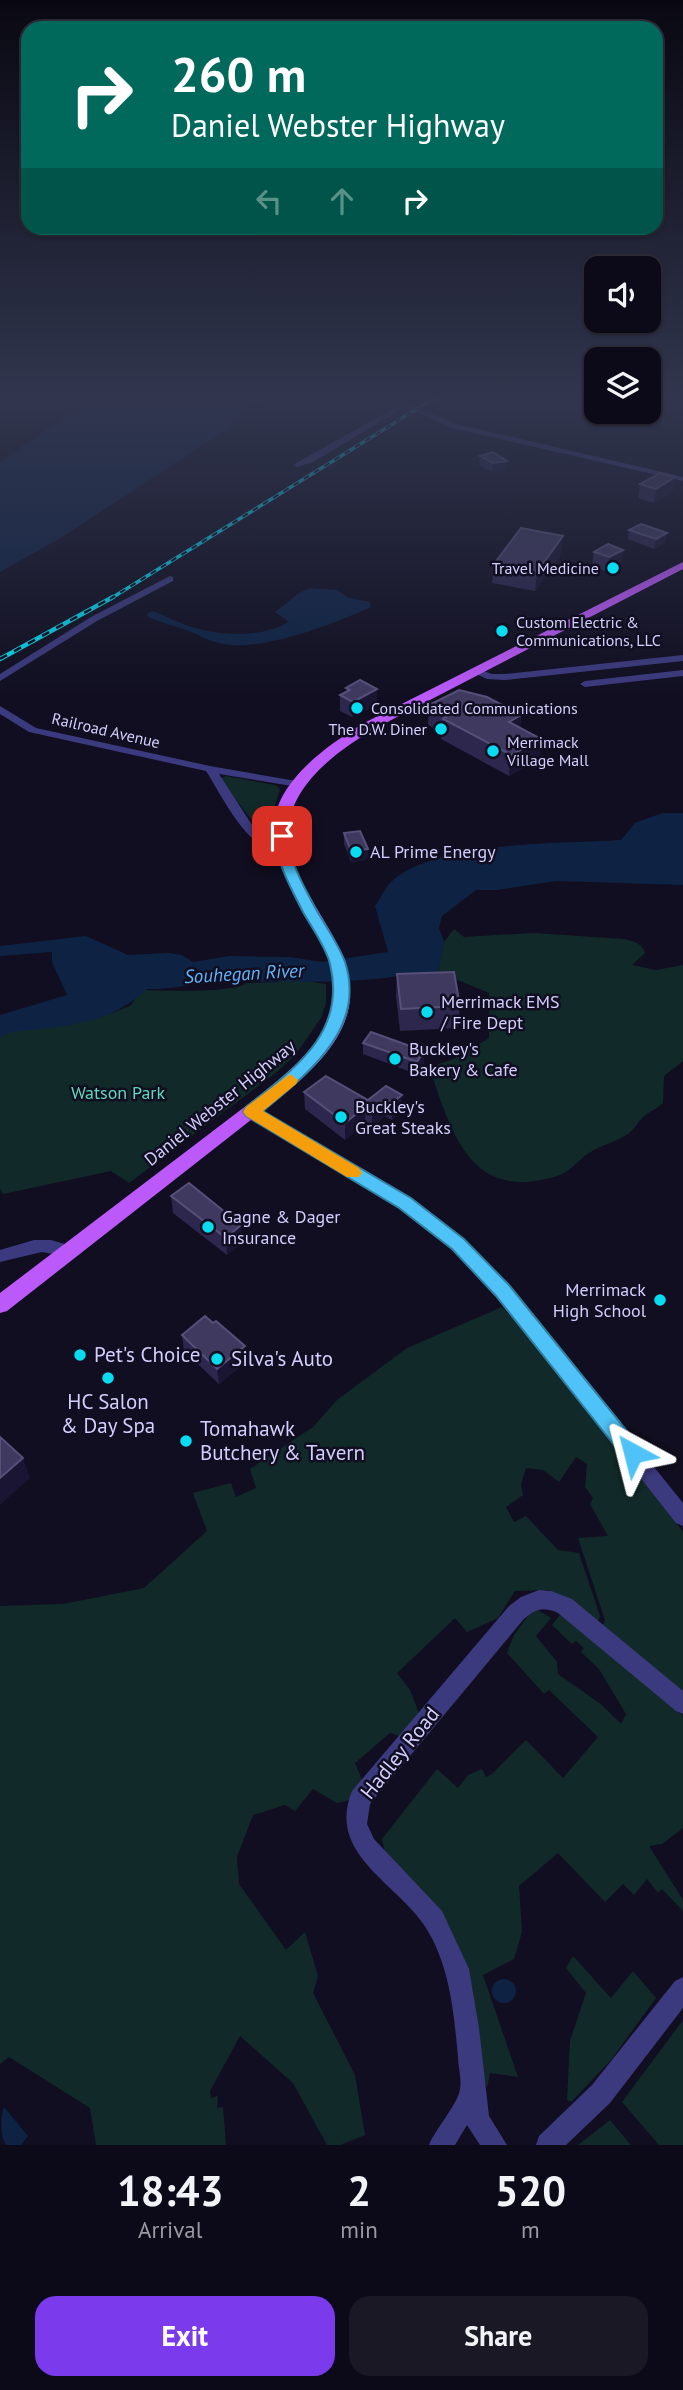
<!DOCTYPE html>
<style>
:root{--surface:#0c0a18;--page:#1a1825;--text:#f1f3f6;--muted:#9a9aa2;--line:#2c2b37;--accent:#7c3aed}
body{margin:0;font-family:"PT Sans",sans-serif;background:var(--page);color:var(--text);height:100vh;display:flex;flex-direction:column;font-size:26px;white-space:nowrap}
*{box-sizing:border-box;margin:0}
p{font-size:23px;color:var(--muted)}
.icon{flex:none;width:38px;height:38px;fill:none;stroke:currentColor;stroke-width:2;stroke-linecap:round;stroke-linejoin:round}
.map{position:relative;height:2145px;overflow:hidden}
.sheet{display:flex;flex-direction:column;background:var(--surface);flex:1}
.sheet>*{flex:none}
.banner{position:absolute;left:21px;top:21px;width:642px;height:214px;border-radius:21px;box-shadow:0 2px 5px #0004,0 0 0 2px var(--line);background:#00695c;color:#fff;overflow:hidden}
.tools{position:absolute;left:584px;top:256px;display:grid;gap:14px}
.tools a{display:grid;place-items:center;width:77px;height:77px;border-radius:14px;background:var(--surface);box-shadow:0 2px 5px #0004,0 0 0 2px var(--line);font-size:35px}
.pin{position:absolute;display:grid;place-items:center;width:60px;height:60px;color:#fff;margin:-30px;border-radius:14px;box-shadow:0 4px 10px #0006}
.me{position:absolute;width:77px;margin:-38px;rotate:322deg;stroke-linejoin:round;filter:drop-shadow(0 0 5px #0008)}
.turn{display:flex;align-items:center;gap:24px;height:147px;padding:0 35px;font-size:32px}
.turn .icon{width:91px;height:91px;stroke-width:2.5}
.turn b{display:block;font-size:49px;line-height:60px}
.lanes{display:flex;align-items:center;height:66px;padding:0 35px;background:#0003;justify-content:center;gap:35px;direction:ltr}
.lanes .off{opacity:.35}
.eta{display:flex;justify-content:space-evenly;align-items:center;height:119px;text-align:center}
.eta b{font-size:42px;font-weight:600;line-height:49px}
.cta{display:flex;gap:14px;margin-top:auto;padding:14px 35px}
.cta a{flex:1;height:80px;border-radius:21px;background:var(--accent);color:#fff;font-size:28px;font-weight:600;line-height:80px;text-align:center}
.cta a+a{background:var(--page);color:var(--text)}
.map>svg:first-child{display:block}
.green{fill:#112a29}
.water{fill:#0e2344}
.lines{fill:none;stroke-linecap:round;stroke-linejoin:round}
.street{fill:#3c3a7e;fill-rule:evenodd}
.primary{fill:#bc59fa;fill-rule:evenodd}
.rail-far1-casing{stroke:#08dcf0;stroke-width:3.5}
.rail-casing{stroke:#08dcf0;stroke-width:4.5}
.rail-far1{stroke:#100e20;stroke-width:2;stroke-dasharray:6;stroke-linecap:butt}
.rail{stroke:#100e20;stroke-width:2.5;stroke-dasharray:8;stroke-linecap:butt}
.wall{fill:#2d274d}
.shaded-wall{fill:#1a1533}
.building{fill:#3f3960;stroke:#565079;stroke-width:2}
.route{fill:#4fc3f7;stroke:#337fa1;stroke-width:2}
.slow{fill:#f59e0b}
.poi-dot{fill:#08dcf0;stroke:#100e20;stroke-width:2.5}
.labels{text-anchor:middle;stroke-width:5;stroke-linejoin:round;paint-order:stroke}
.far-poi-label{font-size:16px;fill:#d3cefd;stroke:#100e20;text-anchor:start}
.far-street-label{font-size:16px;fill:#d3cefd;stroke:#100e20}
.poi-label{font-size:18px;fill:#d3cefd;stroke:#100e20;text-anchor:start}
.park-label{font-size:18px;fill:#5ddbba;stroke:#100e20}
.street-label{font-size:18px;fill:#d3cefd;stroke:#100e20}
.water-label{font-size:19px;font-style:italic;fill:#60b4fa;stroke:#100e20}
.near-poi-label{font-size:21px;fill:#d3cefd;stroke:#100e20;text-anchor:start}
.near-street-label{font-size:21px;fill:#d3cefd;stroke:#100e20}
</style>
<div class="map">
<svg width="683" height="2145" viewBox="0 0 683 2145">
<rect width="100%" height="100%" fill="#100e20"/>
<path class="green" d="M226 776 275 785 280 789 269 825 262 828 257 827 220 779Z
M454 929 464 937 534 933 624 939C634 942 641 942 645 953L632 965 656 970 683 965V1061L664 1076 663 1103C657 1109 648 1112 642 1118 637 1123 634 1130 628 1134 616 1142 601 1145 589 1153 579 1159 571 1171 560 1175 470 1205 452 1133 429 1067L454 1059 489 1038V993L438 972 444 942Z
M283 978 326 984V1003L321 1018 296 1054 277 1072 129 1183 111 1171 3 1194 0 1189V1031L109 1014 130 1006 143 990C161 991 236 993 246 983L281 982Z
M502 1307 581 1393 683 1532V1704L599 1634 605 1620 578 1538 608 1536 590 1504 593 1498 585 1487 587 1464 576 1457 559 1482 543 1470 526 1468 521 1485 523 1495 506 1507 514 1522 526 1516 558 1550 579 1553 600 1616 597 1624 549 1590 515 1591 498 1618 467 1632 455 1618 397 1673 410 1690 419 1713 402 1737 390 1733 355 1763 363 1782 350 1800 337 1803 313 1789 295 1811 285 1805 253 1815 237 1857 239 1884 286 1950 305 1932 318 1976 313 1993 355 2075 365 2135 340 2145H327L293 2083 240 2036 210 2091 211 2098 218 2096 217 2108 223 2107 226 2145H96L90 2108 9 2057 0 2064V1606L63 1604 144 1588 207 1531 193 1493 231 1483 236 1497 256 1488 250 1469 313 1427 337 1400 407 1348Z
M534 1608 551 1618 536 1636 557 1662 558 1674 602 1705 621 1724 626 1714 599 1669 581 1652 584 1648 576 1641 572 1644 552 1625 563 1611 683 1716V1828L662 1844 649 1846 683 1900V1911L662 1889 658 1893 647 1879 634 1895 623 1884 605 1902 558 1853 519 1886 522 1932 514 1959 483 1975 518 2077 490 2073 487 2088 476 2061 474 2011 386 1857 382 1839 437 1769 458 1788 468 1775 482 1769 486 1777 492 1774 526 1740 563 1778 598 1737 549 1690 544 1694 507 1653 514 1635Z
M573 1956 611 1998 633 1971 656 1998 611 2060 571 2102 567 2100 570 2041 586 1993 566 1968Z
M683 2020V2145H659L622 2102Z
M610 2120 631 2145H578Z"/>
<path class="water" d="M91 399H263L249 407 229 428 59 539 0 572V462Z
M310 588 337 590 349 598 370 602 371 607C334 624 271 648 230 645 214 644 203 637 189 631 176 626 161 623 148 617L147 614 153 611C163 615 173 620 183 624 214 636 260 639 289 622L275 612 299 593Z
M662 813H683V885L556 881 497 890H476L442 916 439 928 444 942 438 972 407 982 398 976C336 986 272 979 210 983 188 984 169 990 147 989 111 1025 59 1027 11 1032L0 1037V1015L67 995 52 962V952L0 956V946L86 936 128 955 168 953 182 955 193 962 229 956 290 957 322 962 388 952 375 906C380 899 384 890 390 883 434 840 561 844 621 840L635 823Z
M492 1991a12 12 0 1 1 24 0a12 12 0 1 1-24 0Z
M4 2107 28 2136 21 2145H6C0 2136 0 2117 4 2107Z"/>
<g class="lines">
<path class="street" d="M405 402 457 424 683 477V481L452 428 405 407 313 462 297 467 293 465Z
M170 576 173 577V581L97 621 0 681V674L91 617Z
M683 655V661L505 680 487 679 470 671 475 668 492 674H505Z
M683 670V676L585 687 580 684 585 681Z
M0 706 36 728 210 766 302 782 304 784 298 787 219 774 256 831 266 840 288 850 286 852C250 857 223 797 206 771L29 732 0 714Z
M252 1107 410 1199 464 1240 508 1285 683 1503V1526L676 1523 496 1295 452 1248 400 1207 247 1116 245 1112 247 1108Z
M34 1240H51L75 1247 77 1251 75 1255 69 1257 42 1252 0 1262V1250Z
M539 1590 551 1591 572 1599 683 1691V1714L676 1711 558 1613C543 1606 535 1609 523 1620L370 1804 367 1824 374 1839 442 1911 469 1969 479 2028 489 2116 507 2145H480L467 2125 455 2145H429C435 2130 459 2102 460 2089 462 2079 458 2067 458 2057 454 2014 450 1966 426 1928 398 1883 326 1855 352 1791L509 1606 521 1597Z
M683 1977V2008L610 2103 566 2145H536L539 2136 592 2085 675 1981Z"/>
<path class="primary" d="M683 562V569L374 729C329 756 273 798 292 858 300 884 316 906 329 929 343 954 355 982 348 1011 340 1044 313 1069 288 1091L7 1311 0 1313V1293L276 1083C295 1065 318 1047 328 1022 372 911 159 846 364 723Z"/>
<g class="rail-far1-casing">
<path id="rail-far1" d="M110 599 433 399"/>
</g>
<g class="rail-casing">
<path id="rail" d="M0 659 113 597"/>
</g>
<use href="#rail-far1" class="rail-far1"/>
<use href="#rail" class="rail"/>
</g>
<path class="wall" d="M480 456 507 470 492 472 479 465Z
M675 477 673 491 654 503 638 498 640 484Z
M629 530 665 543 654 549 628 539Z
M623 550 621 564 607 572 592 566 594 552Z
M561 555 535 591 492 583 494 564Z
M346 688 377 689V705L352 717 340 711V695L346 692Z
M429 705 521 715 520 728 541 739 539 759 509 776 441 739 442 733 428 725Z
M344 833 368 849 367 860 351 862 344 844Z
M397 974 460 1006 458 1028 400 1031 396 996Z
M363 1043 424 1051V1063L416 1074 363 1054Z
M304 1092 368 1100 402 1095 401 1112 392 1120 385 1116 372 1127 365 1123 345 1140 305 1109Z
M171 1196 243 1242 227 1255 173 1213Z
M213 1323 245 1346 246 1362 219 1384 184 1351 182 1335Z"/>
<path class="shaded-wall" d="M507 461V470L492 472 493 463Z
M675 477 673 491 654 503 656 489Z
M667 533 665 543 654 549 656 539Z
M563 536 561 555 535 591 537 572Z
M623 550 621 564 607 572 609 557Z
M377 689V705L352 717 353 702Z
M521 715 519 736 509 722Z
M541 739 539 759 509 776 511 755Z
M368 849 367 860 351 862V851Z
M424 1051V1063L416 1074 417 1062Z
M402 1095 401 1112 392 1120V1103Z
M385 1099V1116L372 1127V1110Z
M366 1106 365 1123 345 1140V1123Z
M241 1225 243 1242 227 1255 226 1238Z
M245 1346 246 1362 219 1384 217 1369Z
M23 1458 30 1478 0 1505V1478Z"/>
<path class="building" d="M493 452 507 461 493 463 480 456Z
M660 473 675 477 656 489 640 484Z
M641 524 667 533 656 539 629 530Z
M521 528 563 536 537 572 494 564Z
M608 544 623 550 609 557 594 552Z
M360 680 377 689 353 702 340 695 350 690 346 688Z
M459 690 487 697 521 715 509 722 541 739 511 755 443 719 449 715 429 705Z
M360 831 368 849 351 851 344 833Z
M454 972 460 1006 401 1009 397 974Z
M371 1032 424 1051 417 1062 363 1043Z
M326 1076 368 1100 386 1086 402 1095 392 1103 385 1099 372 1110 366 1106 345 1123 304 1092Z
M189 1183 241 1225 226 1238 171 1196Z
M205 1316 213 1323 216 1321 245 1346 217 1369 182 1335Z
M0 1437 23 1458 0 1478Z"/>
<linearGradient id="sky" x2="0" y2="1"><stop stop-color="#090812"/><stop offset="0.57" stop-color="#31364e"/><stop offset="1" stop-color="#31364e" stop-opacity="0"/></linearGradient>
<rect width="683" height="699" fill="url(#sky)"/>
<path class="route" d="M282 833 288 836C290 864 304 887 317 911 326 927 339 945 345 962 367 1029 307 1074 263 1111L411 1198 464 1239 509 1285 640 1447 643 1453 640 1460 633 1463 626 1460 496 1296 452 1249 399 1208 246 1116 243 1112 246 1107C293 1069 347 1034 330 964 326 947 312 928 303 912 291 888 277 864 275 836Z"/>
<path class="slow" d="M290 1074 298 1080 296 1084 263 1111 359 1168 362 1173 359 1177H347L246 1116 243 1112 246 1107Z"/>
<g class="poi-dot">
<circle cx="613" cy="568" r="7"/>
<circle cx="502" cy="631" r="7"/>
<circle cx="357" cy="708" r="7"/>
<circle cx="441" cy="729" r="7"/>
<circle cx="493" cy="751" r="7"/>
<circle cx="356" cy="852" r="7"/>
<circle cx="427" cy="1012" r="7"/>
<circle cx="395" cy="1059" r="7"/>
<circle cx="341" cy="1117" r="7"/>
<circle cx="208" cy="1227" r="7"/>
<circle cx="660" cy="1300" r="7"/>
<circle cx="80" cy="1355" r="7"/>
<circle cx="217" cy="1359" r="7"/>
<circle cx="108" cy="1378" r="7"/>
<circle cx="186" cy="1441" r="7"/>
</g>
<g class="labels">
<g class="far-poi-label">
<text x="599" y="574" text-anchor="end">Travel Medicine</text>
<text x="516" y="628">Custom Electric &amp;<tspan x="516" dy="18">Communications, LLC</tspan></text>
<text x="371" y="714">Consolidated Communications</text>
<text x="427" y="735" text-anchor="end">The D.W. Diner</text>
<text x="507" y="748">Merrimack<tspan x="507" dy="18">Village Mall</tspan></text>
</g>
<g class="far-street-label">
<text transform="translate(106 730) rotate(13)" y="6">Railroad Avenue</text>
</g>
<g class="poi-label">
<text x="370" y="858">AL Prime Energy</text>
<text x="441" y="1008">Merrimack EMS<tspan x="441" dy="21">/ Fire Dept</tspan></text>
<text x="409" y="1055">Buckley's<tspan x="409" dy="21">Bakery &amp; Cafe</tspan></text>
<text x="355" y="1113">Buckley's<tspan x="355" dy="21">Great Steaks</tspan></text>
<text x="222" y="1223">Gagne &amp; Dager<tspan x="222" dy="21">Insurance</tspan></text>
<text x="646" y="1296" text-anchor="end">Merrimack<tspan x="646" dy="21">High School</tspan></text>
</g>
<g class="park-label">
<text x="118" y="1099">Watson Park</text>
</g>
<g class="street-label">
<text transform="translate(220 1103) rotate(-39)" y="6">Daniel Webster Highway</text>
</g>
<g class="water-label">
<text transform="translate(244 973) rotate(-3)" y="7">Souhegan River</text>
</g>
<g class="near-poi-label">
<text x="94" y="1362">Pet's Choice</text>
<text x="231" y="1366">Silva's Auto</text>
<text x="108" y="1409" text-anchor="middle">HC Salon<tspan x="108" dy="24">&amp; Day Spa</tspan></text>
<text x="200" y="1436">Tomahawk<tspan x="200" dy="24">Butchery &amp; Tavern</tspan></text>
</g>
<g class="near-street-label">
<text transform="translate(400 1753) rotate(-51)" y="7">Hadley Road</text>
</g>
</g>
</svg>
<div class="tools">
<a><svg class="icon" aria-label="sound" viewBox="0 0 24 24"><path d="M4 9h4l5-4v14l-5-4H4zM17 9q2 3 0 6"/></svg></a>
<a><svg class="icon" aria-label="layers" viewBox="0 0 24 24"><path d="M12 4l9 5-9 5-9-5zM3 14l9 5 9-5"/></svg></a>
</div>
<div class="pin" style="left:282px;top:836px;background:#d93025"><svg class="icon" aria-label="arrive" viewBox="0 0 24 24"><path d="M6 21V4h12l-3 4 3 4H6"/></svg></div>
<svg class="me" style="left:633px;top:1453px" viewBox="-20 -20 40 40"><path d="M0-17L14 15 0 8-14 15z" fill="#4fc3f7" stroke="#fff" stroke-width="4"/></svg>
<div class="banner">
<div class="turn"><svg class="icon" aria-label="right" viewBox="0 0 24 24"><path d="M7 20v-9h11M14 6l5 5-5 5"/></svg><div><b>260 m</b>Daniel Webster Highway</div></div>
<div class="lanes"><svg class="icon off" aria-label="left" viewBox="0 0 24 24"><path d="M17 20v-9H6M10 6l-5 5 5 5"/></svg><svg class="icon off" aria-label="ahead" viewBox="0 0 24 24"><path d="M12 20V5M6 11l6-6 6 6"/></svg><svg class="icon" aria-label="right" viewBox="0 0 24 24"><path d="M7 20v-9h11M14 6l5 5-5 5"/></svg></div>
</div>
</div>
<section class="sheet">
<div class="eta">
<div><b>18:43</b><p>Arrival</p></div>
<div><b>2</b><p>min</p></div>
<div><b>520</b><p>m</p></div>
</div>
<div class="cta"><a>Exit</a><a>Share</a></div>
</section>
